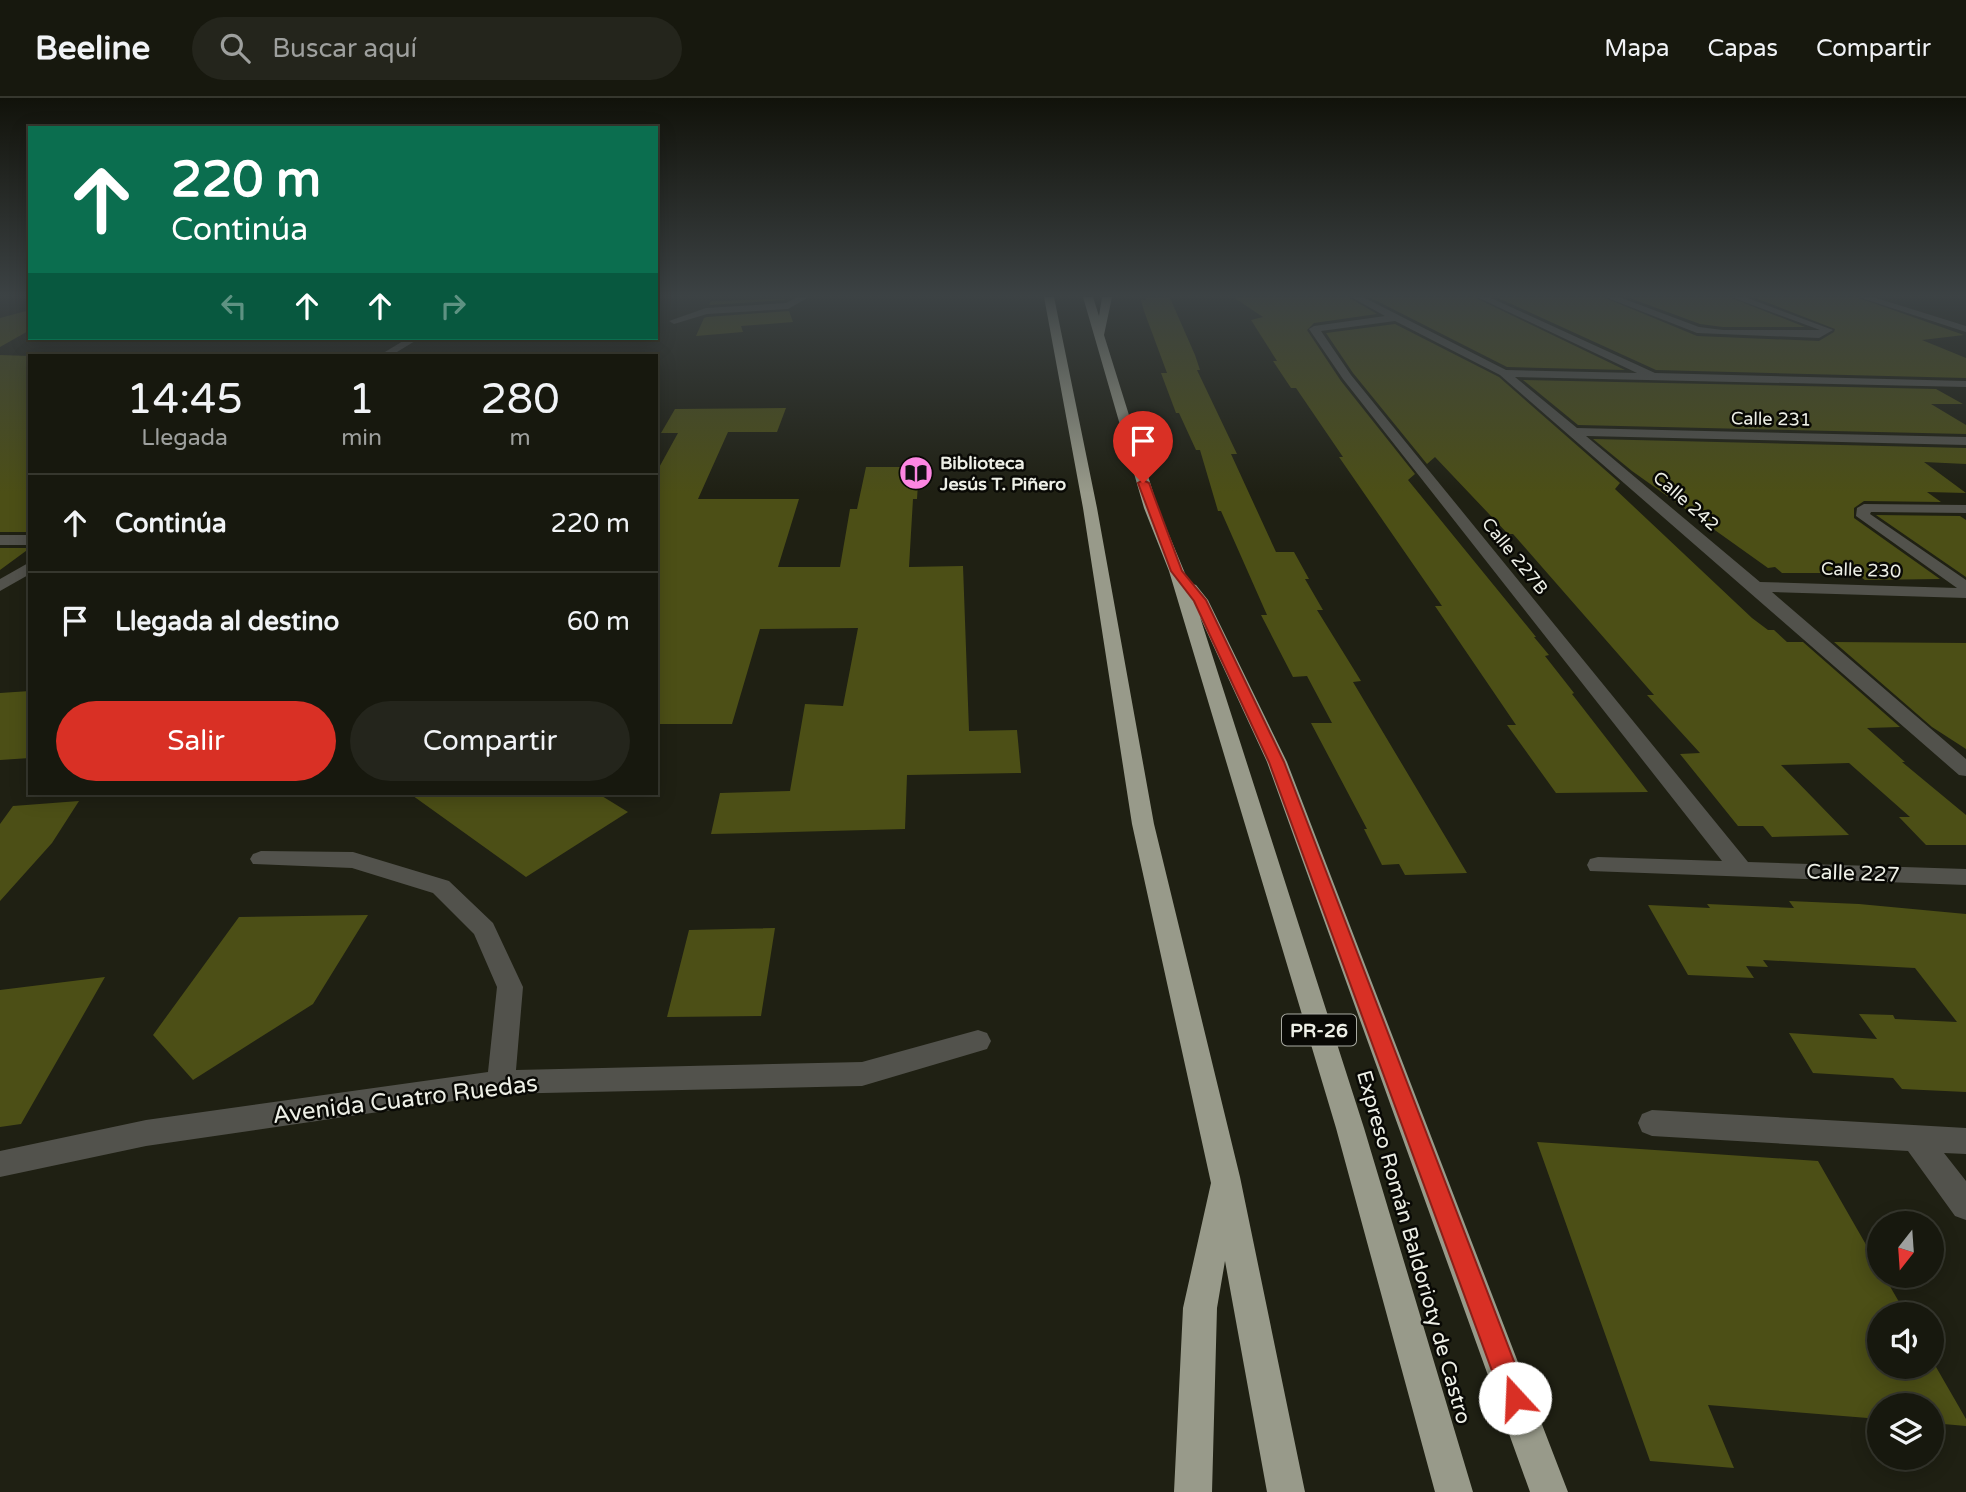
<!DOCTYPE html>
<html lang="es">
<meta charset="utf-8">
<style>
:root{--surface:#17180e;--page:#24251c;--text:#f1f3f6;--muted:#9ea09e;--line:#36372e;--accent:#d93025}
body{margin:0;font-family:"Varela Round",sans-serif;background:var(--page);color:var(--text);height:100vh;display:flex;flex-direction:column;font-size:26px;white-space:nowrap}
*{box-sizing:border-box;margin:0}
p{font-size:23px;color:var(--muted)}
.icon{flex:none;width:38px;height:38px;fill:none;stroke:currentColor;stroke-width:2;stroke-linecap:round;stroke-linejoin:round}
.map{position:relative;flex:1;overflow:hidden}
.side{position:absolute;left:28px;top:256px;width:630px;height:441px;display:flex;flex-direction:column;background:var(--surface);border-radius:0px;box-shadow:0 4px 18px #0003,0 0 0 2px var(--line)}
.side>*{flex:none}
.guide{position:absolute;left:28px;top:28px;width:630px;height:214px;border-radius:0px;box-shadow:0 4px 18px #0003,0 0 0 2px var(--line);background:#0b6e4f;color:#fff;overflow:hidden}
.needle{width:46px;rotate:197deg}
.controls{position:absolute;left:1867px;top:1113px;display:grid;gap:14px}
.controls a{display:grid;place-items:center;width:77px;height:77px;border-radius:50%;background:var(--surface);box-shadow:0 4px 18px #0003,0 0 0 2px var(--line);font-size:35px}
.pin{position:absolute;display:grid;place-items:center;width:60px;height:60px;color:#fff;margin:-72px -30px;border-radius:50% 50% 50% 0;rotate:-45deg;box-shadow:0 0 7px #0007}
.pin .icon{rotate:45deg}
.me{position:absolute;width:77px;margin:-38px;rotate:340deg;stroke-linejoin:round;filter:drop-shadow(0 0 5px #0008)}
.turn{display:flex;align-items:center;gap:24px;height:147px;padding:0 28px;font-size:32px}
.turn .icon{width:91px;height:91px;stroke-width:2.5}
.turn b{display:block;font-size:49px;line-height:60px}
.lanes{display:flex;align-items:center;height:66px;padding:0 28px;background:#0003;justify-content:center;gap:35px;direction:ltr}
.lanes .off{opacity:.35}
.eta{display:flex;justify-content:space-evenly;align-items:center;height:119px;text-align:center}
.eta b{font-size:42px;font-weight:600;line-height:49px}
.action{display:flex;gap:14px;margin-top:auto;padding:14px 28px}
.action a{flex:1;height:80px;border-radius:42px;background:var(--accent);color:#fff;font-size:28px;font-weight:600;line-height:80px;text-align:center}
.action a+a{background:var(--page);color:var(--text)}
ul{padding:0;list-style:none}
li{display:flex;align-items:center;gap:21px;height:98px;padding:0 28px;border-top:2px solid var(--line)}
li div{flex:1}
li b{display:block;font-size:26px}
li em{font-style:normal}
header{display:flex;align-items:center;gap:42px;box-sizing:border-box;height:98px;padding:0 35px;background:var(--surface);border-bottom:2px solid var(--line)}
header strong{font-size:33px}
nav{display:flex;gap:38px;margin-inline-start:auto;font-size:24px}
.search{width:490px;height:63px;background:var(--page);display:flex;align-items:center;gap:18px;box-sizing:border-box;padding:0 24px;border-radius:38px;color:var(--muted);font-size:26px}
.map>svg:first-child{display:block}
.building{fill:#4c4f16}
.lines{fill:none;stroke-linecap:round;stroke-linejoin:round}
.minor{fill:#52524c;fill-rule:evenodd}
.highway{fill:#989a8a;fill-rule:evenodd}
.route{fill:#d93025;stroke:#8d1f18;stroke-width:2}
.labels{text-anchor:middle;stroke-width:5;stroke-linejoin:round;paint-order:stroke}
.far-street-label{font-size:18px;fill:#edefe6;stroke:#090905}
.far-poi-label{font-size:18px;font-weight:bold;fill:#edefe6;stroke:#090905;text-anchor:start}
.shield{fill:#090905;stroke:#a9aaa2;stroke-width:2}
.shield-label{font-size:19px;font-weight:bold;fill:#edefe6}
.street-label{font-size:21px;fill:#edefe6;stroke:#090905}
.near-street-label{font-size:24px;fill:#edefe6;stroke:#090905}
</style>
<header>
<strong>Beeline</strong>
<div class="search"><svg class="icon" aria-label="search" viewBox="0 0 24 24"><circle cx="10" cy="10" r="6"/><path d="M15 15l6 6"/></svg>Buscar aquí</div>
<nav><a>Mapa</a><a>Capas</a><a>Compartir</a></nav>
</header>
<div class="map">
<svg width="1966" height="1394" viewBox="0 0 1966 1394">
<rect width="100%" height="100%" fill="#1f2013"/>
<path class="building" d="M1233 199H1348L1377 216 1314 225 1307 232 1341 283 1415 376 1408 382 1536 539H1534L1549 557 1545 558 1574 595 1572 596 1648 694 1556 695 1507 627H1516L1435 508H1442L1339 359H1343L1296 290H1291L1273 263H1277L1251 222 1263 219Z
M1369 199H1474L1625 272 1507 269Z
M1496 199H1603L1697 238 1819 243 1834 234 1835 231 1753 199H1856L1964 237 1922 242 1966 260V280L1656 272Z
M1627 199H1729L1805 229H1723L1700 226Z
M1145 200H1170L1195 257 1200 272H1197L1237 356H1231L1276 454H1294L1309 481H1305L1323 512H1317L1361 583 1353 584 1467 775 1405 777 1399 766 1382 767 1364 731H1367L1311 625H1332L1307 578 1293 579 1261 517H1267L1221 413H1218L1200 352H1196L1179 315H1176L1161 275H1167L1144 213 1141 202H1146Z
M784 201 785 202 709 207 711 203Z
M30 212V232L0 249V220Z
M789 213 793 224 741 228 743 234 696 238 704 220 707 219Z
M1395 226 1499 279 1620 385 1615 391 1752 520 1768 532H1774L1787 544H1803L1900 629 1867 630 1905 664H1902L1966 717V747H1926L1899 719H1910L1849 665 1781 667 1849 737 1772 739 1763 728H1738L1680 656 1700 655 1647 597H1654L1513 436H1508L1435 359 1427 366 1353 275 1326 235Z
M0 257 30 258V434H0Z
M1523 282 1936 291 1963 306H1931L1966 327V336L1578 327Z
M786 310 777 334H728L698 401H799L778 469H840L850 411H857L866 369H919L917 401H913L909 469 963 468 969 633 1017 632 1021 675 907 677 905 731 711 736 720 695 790 693 805 606 843 608 858 530 760 531 732 626H656V375L678 335H661L675 311Z
M1593 341 1966 350V366L1924 364 1966 395 1927 394 1941 404 1864 403 1854 410V420L1940 481 1865 482 1855 475H1782L1775 469 1768 470 1632 373Z
M1876 417 1960 418 1966 422V479Z
M0 450H30L0 472Z
M1834 544 1966 545V651L1932 629Z
M30 593V660L0 662V595Z
M409 695H597L628 714 526 779Z
M79 703 52 745 0 803V726L13 708Z
M1789 803 1859 806 1966 816V994L1902 991 1893 980 1813 975 1789 935 1877 941 1859 916 1893 917 1895 921 1957 924 1915 870 1763 862 1768 869 1746 868 1754 880 1688 877 1648 807 1710 810 1707 806 1794 810Z
M368 817 313 906 193 982 153 937 239 819Z
M775 830 761 918 667 919 689 832Z
M105 879 21 1026 0 1029V892Z
M1537 1044 1818 1063 1880 1171V1178H1884L1906 1216H1880V1269H1932V1262L1966 1321V1328L1932 1325V1307H1880V1321L1708 1307 1734 1370 1650 1363Z"/>
<g class="lines">
<path class="minor" d="M797 199H809L788 211 707 216 674 226 669 223 706 210 786 205Z
M1351 199H1363L1506 272 1637 275 1477 199H1489L1655 275 1966 283V289L1515 279 1577 330 1966 339V347L1586 338 1760 484 1957 490 1856 418 1857 410 1864 406 1966 407V415L1871 414 1870 416 1966 482V500L1772 494 1966 661V678L1959 677 1500 277 1395 223 1321 233 1351 277 1748 764 1966 771V787L1590 773 1587 767 1590 761 1598 759 1722 763 1343 281 1309 231 1314 228 1385 218Z
M1605 199H1619L1699 229 1723 232H1820L1731 199H1745L1833 232 1819 240 1697 235Z
M1858 199H1873L1966 228V234Z
M408 240H420L392 257H380Z
M0 437H30V447H0Z
M30 464V476L0 493V481Z
M261 753 353 754 449 783 493 825 523 889 516 972 862 964 978 932 987 935 991 943 987 951 862 988 501 996 146 1048 0 1079V1053L146 1022 488 974 497 889 474 836 433 795 352 770 253 766 250 761 253 756Z
M1652 1012 1966 1030V1056L1944 1055 1966 1083V1122L1955 1118 1908 1053 1652 1038 1642 1034 1638 1025 1642 1016Z"/>
<path class="highway" d="M1044 199H1054L1097 410 1154 726 1240 1079 1305 1394H1267L1225 1163 1217 1210 1212 1394H1174L1183 1210 1211 1085 1132 726 1083 410Z
M1083 199H1093L1099 218 1102 199H1112L1104 237 1158 410 1189 485 1196 487 1208 502 1287 664 1568 1394H1530L1267 664 1200 519 1364 1030 1473 1394H1435L1336 1030 1169 473 1144 410Z"/>
</g>
<linearGradient id="sky" x2="0" y2="1"><stop stop-color="#11120a"/><stop offset="0.5" stop-color="#3c4244"/><stop offset="1" stop-color="#3c4244" stop-opacity="0"/></linearGradient>
<rect width="1966" height="395" fill="url(#sky)"/>
<path class="route" d="M1143 382 1149 385 1182 473 1206 502 1284 664 1528 1300 1525 1309 1515 1313 1506 1309 1502 1300 1269 664 1194 503 1171 473 1138 385Z"/>
<defs>
<g id="library-disc" transform="scale(1.75)"><circle r="9.5" fill="#fd86e2" stroke="#090905"/><path d="M-6-4Q-3-5.5-.7-3.5V5Q-3 3-6 4ZM6-4Q3-5.5 .7-3.5V5Q3 3 6 4Z" fill="#111"/></g>
</defs>
<g fill-rule="evenodd">
<use href="#library-disc" x="916" y="375"/>
</g>
<g class="labels">
<g class="far-street-label">
<text transform="translate(1771 321) rotate(1)" y="6">Calle 231</text>
<text transform="translate(1686 403) rotate(41)" y="6">Calle 242</text>
<text transform="translate(1515 458) rotate(51)" y="6">Calle 227B</text>
<text transform="translate(1861 472) rotate(2)" y="6">Calle 230</text>
</g>
<g class="far-poi-label">
<text x="940" y="371">Biblioteca<tspan x="940" dy="21">Jesús T. Piñero</tspan></text>
</g>
<rect class="shield" x="1282" y="916.5" width="74" height="31" rx="5"/>
<g class="shield-label">
<text x="1319" y="939">PR-26</text>
</g>
<g class="street-label">
<text transform="translate(1853 775) rotate(2)" y="7">Calle 227</text>
<text transform="translate(1414 1149) rotate(74)" y="7">Expreso Román Baldorioty de Castro</text>
</g>
<g class="near-street-label">
<text transform="translate(405 1001) rotate(-7)" y="8">Avenida Cuatro Ruedas</text>
</g>
</g>
</svg>
<div class="controls">
<a><svg class="needle" viewBox="-14 -14 28 28"><path d="M0-13l5 13h-10z" fill="#e53935"/><path d="M0 13l5-13h-10z" fill="#9ea09e"/></svg></a>
<a><svg class="icon" aria-label="sound" viewBox="0 0 24 24"><path d="M4 9h4l5-4v14l-5-4H4zM17 9q2 3 0 6"/></svg></a>
<a><svg class="icon" aria-label="layers" viewBox="0 0 24 24"><path d="M12 4l9 5-9 5-9-5zM3 14l9 5 9-5"/></svg></a>
</div>
<div class="pin" style="left:1143px;top:385px;background:#d93025"><svg class="icon" aria-label="arrive" viewBox="0 0 24 24"><path d="M6 21V4h12l-3 4 3 4H6"/></svg></div>
<svg class="me" style="left:1515px;top:1300px" viewBox="-20 -20 40 40"><circle r="19" fill="#fff"/><path d="M0-13L10 11 0 6-10 11z" fill="#d93025"/></svg>
<div class="guide">
<div class="turn"><svg class="icon" aria-label="ahead" viewBox="0 0 24 24"><path d="M12 20V5M6 11l6-6 6 6"/></svg><div><b>220 m</b>Continúa</div></div>
<div class="lanes"><svg class="icon off" aria-label="left" viewBox="0 0 24 24"><path d="M17 20v-9H6M10 6l-5 5 5 5"/></svg><svg class="icon" aria-label="ahead" viewBox="0 0 24 24"><path d="M12 20V5M6 11l6-6 6 6"/></svg><svg class="icon" aria-label="ahead" viewBox="0 0 24 24"><path d="M12 20V5M6 11l6-6 6 6"/></svg><svg class="icon off" aria-label="right" viewBox="0 0 24 24"><path d="M7 20v-9h11M14 6l5 5-5 5"/></svg></div>
</div>
<section class="side">
<div class="eta">
<div><b>14:45</b><p>Llegada</p></div>
<div><b>1</b><p>min</p></div>
<div><b>280</b><p>m</p></div>
</div>
<ul>
<li><svg class="icon" aria-label="ahead" viewBox="0 0 24 24"><path d="M12 20V5M6 11l6-6 6 6"/></svg><div><b>Continúa</b></div><em>220 m</em></li>
<li><svg class="icon" aria-label="arrive" viewBox="0 0 24 24"><path d="M6 21V4h12l-3 4 3 4H6"/></svg><div><b>Llegada al destino</b></div><em>60 m</em></li>
</ul>
<div class="action"><a>Salir</a><a>Compartir</a></div>
</section>
</div>
